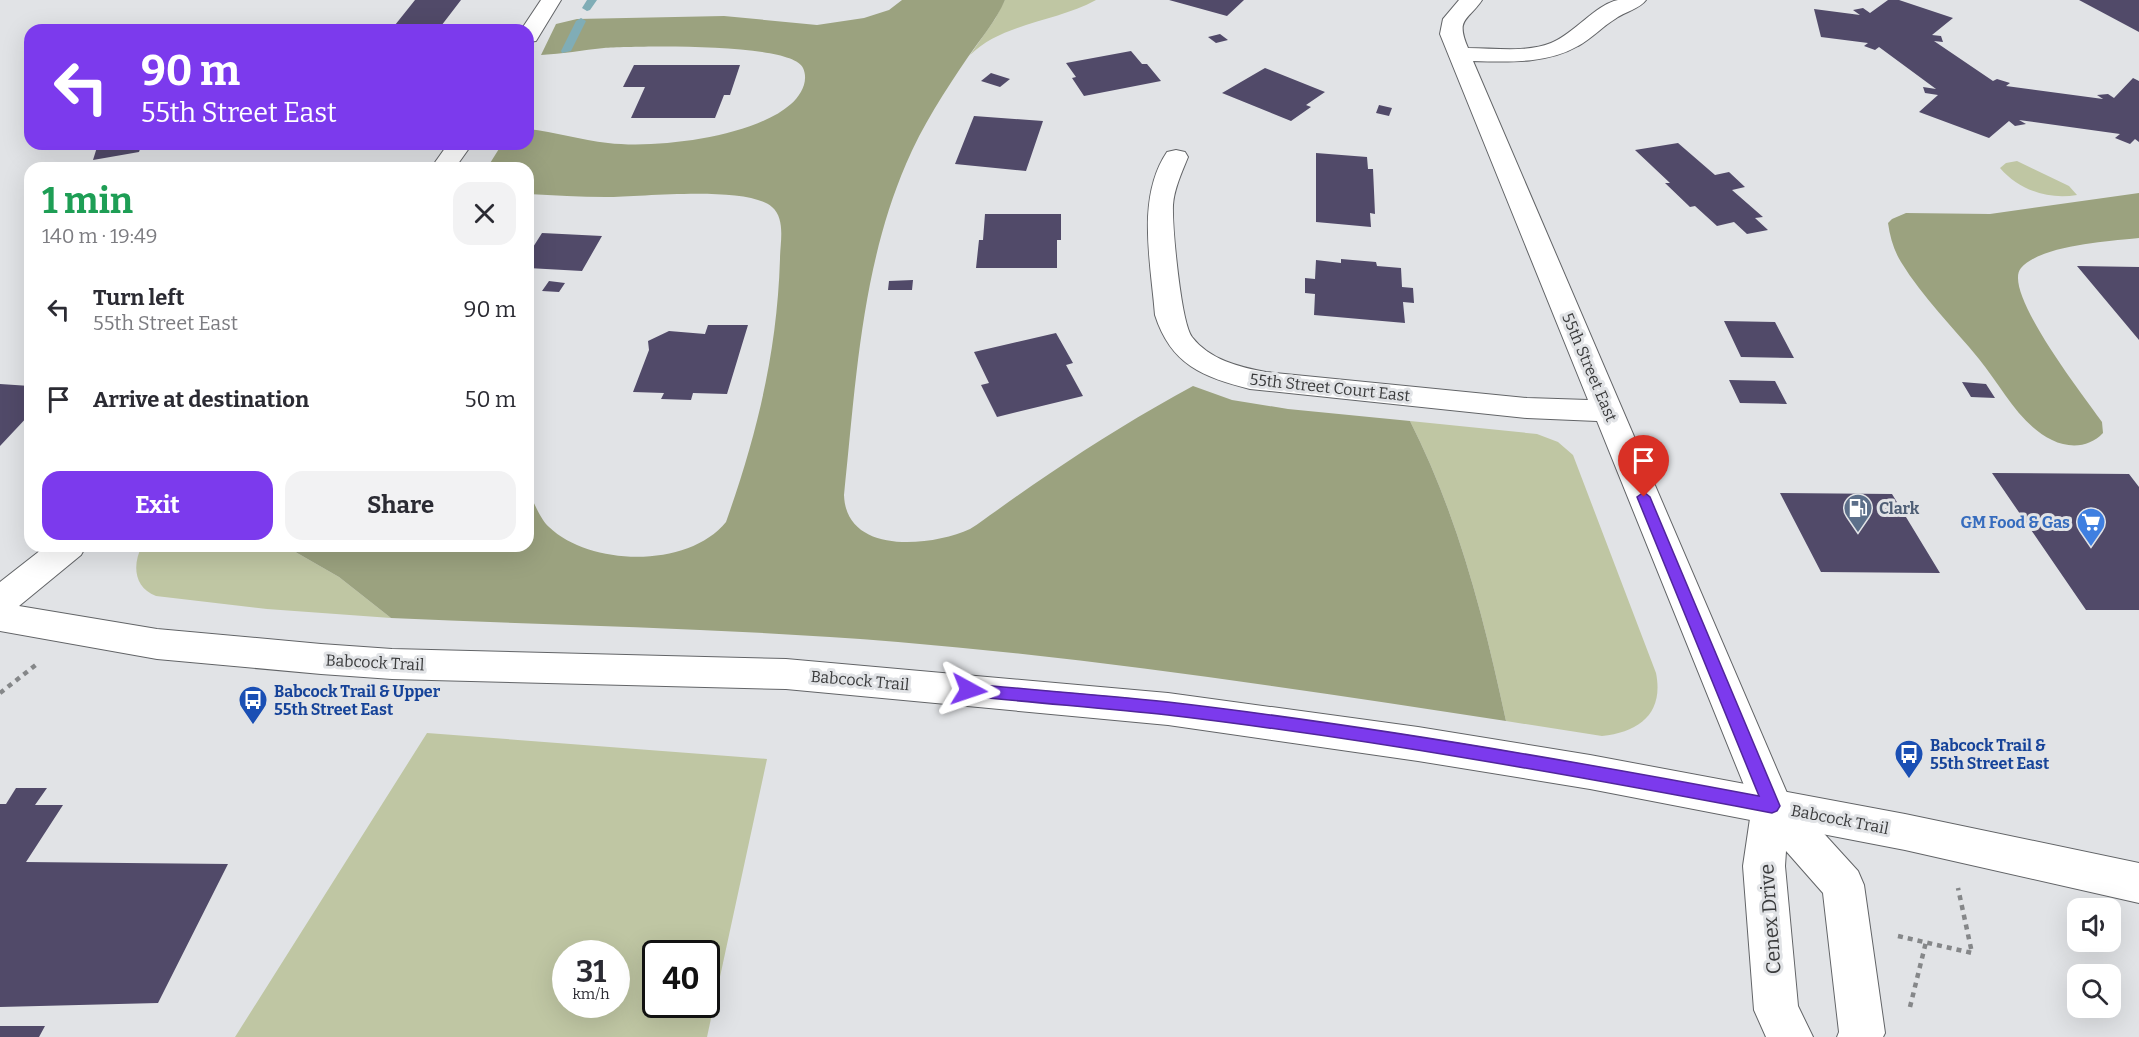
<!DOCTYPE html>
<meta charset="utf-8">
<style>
:root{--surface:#fff;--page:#f2f2f3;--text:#2b2b33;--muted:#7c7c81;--accent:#7c3aed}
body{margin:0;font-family:Bitter,serif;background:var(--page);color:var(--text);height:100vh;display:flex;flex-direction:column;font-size:22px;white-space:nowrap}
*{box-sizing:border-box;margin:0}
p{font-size:20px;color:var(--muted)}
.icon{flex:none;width:33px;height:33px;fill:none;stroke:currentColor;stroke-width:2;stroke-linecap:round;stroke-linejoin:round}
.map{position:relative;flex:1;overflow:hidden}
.drawer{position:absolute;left:24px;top:162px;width:510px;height:390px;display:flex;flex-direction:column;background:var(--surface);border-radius:18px;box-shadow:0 6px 24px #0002}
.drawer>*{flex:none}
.guide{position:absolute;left:24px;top:24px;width:510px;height:126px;border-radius:18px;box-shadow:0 6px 24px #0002;background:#7c3aed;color:#fff;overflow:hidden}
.buttons{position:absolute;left:2067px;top:898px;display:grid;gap:12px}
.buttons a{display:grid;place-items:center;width:54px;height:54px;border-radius:12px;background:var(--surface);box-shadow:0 6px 24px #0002;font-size:30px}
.speed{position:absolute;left:552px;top:940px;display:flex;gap:12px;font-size:30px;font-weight:700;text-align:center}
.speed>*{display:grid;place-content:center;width:78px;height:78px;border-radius:50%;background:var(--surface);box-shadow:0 6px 24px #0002;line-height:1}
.speed small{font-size:15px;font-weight:400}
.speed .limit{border:3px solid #111;border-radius:9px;background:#fff;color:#111}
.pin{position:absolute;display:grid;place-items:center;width:51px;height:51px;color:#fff;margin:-62px -26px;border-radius:50% 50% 50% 0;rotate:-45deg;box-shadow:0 0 6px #0007}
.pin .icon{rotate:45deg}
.me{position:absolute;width:66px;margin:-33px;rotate:95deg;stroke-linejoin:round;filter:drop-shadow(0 0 4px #0008)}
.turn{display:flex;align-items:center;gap:21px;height:126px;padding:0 18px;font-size:27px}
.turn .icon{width:78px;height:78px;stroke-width:2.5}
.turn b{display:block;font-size:42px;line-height:51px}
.round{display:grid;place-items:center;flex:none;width:63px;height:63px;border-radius:18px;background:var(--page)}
.overview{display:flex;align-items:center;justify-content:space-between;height:102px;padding:0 18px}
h1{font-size:36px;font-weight:700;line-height:45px;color:#1e9e55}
.primary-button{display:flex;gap:12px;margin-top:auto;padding:12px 18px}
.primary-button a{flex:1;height:69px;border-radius:18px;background:var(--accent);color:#fff;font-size:24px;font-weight:700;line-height:69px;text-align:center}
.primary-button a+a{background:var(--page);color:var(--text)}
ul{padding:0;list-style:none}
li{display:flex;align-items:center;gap:18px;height:90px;padding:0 18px}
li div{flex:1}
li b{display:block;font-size:22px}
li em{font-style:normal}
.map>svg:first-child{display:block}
.green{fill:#bfc6a3;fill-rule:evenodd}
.forest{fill:#9ba27f}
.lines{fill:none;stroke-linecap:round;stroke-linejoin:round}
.stream{fill:#80adb6;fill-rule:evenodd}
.building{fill:#514a69}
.minor-casing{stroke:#626467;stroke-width:2}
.tertiary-casing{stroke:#626467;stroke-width:2}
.path{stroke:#858789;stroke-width:4.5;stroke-dasharray:5 5;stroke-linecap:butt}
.minor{fill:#fff;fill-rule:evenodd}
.tertiary{fill:#fff;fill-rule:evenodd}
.route{fill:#7c3aed;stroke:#51269a;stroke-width:1.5}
.labels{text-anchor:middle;stroke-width:6;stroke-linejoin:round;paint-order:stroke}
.street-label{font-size:16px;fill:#3a3b3c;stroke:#e1e3e6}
.service-label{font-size:16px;font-weight:bold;fill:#4e5e75;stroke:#e1e3e6;text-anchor:start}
.shop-label{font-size:16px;font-weight:bold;fill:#366cbe;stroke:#e1e3e6;text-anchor:end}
.transit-label{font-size:16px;font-weight:bold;fill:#164399;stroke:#e1e3e6;text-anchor:start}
.near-street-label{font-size:20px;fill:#3a3b3c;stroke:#e1e3e6}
</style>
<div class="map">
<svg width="2139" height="1037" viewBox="0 0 2139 1037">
<rect width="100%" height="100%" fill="#e1e3e6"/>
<path class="green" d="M1005 0H1096C1056 22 1002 23 970 55L995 19Z
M2017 161 2069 186 2077 195C2048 200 2019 190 2000 168L2006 163Z
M1410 421 1537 434 1558 442 1573 455 1656 673C1664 713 1640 732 1602 736L1506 721C1484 618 1458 516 1410 421Z
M142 546H285L339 577 391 618 267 609 156 596C134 588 132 565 142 546Z
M427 733 767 759 707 1037H235ZM566 954H616V1005H566ZM656 954H706V1005H656Z"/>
<path class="forest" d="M902 0H1005C996 21 981 38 968 57 945 91 922 126 906 164 861 269 856 383 844 495 846 555 930 547 970 529 979 524 988 516 996 511 1014 498 1031 486 1049 474 1096 442 1143 413 1193 386L1232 400 1288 409 1410 421C1458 516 1484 618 1506 721 1304 690 1101 659 898 642 729 628 560 626 391 618L339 577 285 546H528V491C534 502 540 519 549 527 591 567 689 568 726 522 757 434 777 353 780 259 780 243 786 219 772 207 747 185 641 197 606 197 580 197 554 195 528 194V168H487L502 144H528V129C555 132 581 140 608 143 657 149 754 137 791 104 801 95 809 81 803 68 792 42 634 46 604 48 583 50 562 54 541 55L556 24 577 19 724 16 817 25 864 18 889 10Z
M2139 193V238C2110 241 2041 245 2021 268 2001 291 2086 399 2102 422L2103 433C2090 447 2070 449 2052 440 2019 424 2002 387 1979 359 1953 327 1923 298 1901 262 1894 251 1890 237 1888 223L1892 219 1906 213 1990 214Z"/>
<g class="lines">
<path class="stream" d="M587 0H597L590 10 587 11 582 8Z
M581 18 586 21 571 51 562 53 561 51 576 21Z"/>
</g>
<path class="building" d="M415 0H461L438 30H391Z
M1169 0H1244L1227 16Z
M1888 0H1899L1953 18 1932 35 1941 36 1943 42 1934 41 1993 81 1997 79 2010 83 2006 86 2103 99 2097 95 2108 94 2114 98 2133 78 2139 81V142L2135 139 2130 144 2115 138 2120 134 2019 120 2026 124 2015 126 2009 121 1989 138 1919 112 1938 95 1925 93 1923 87 1936 89 1879 47 1875 50 1864 46 1868 43 1821 37 1814 9 1860 15 1853 10 1863 8 1870 13Z
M2079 0H2139V32Z
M1220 34 1228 40 1216 43 1208 37Z
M1131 51 1142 64H1147L1161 81 1084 96 1072 78 1076 77 1066 63Z
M634 65H740L730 95H724L715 118H631L645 87H623Z
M1265 68 1325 92 1306 105 1311 107 1291 121 1222 93Z
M991 73 1010 79 1000 87 981 81Z
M1379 105 1392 108 1389 116 1376 113Z
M974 116 1043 121 1026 171 955 164Z
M1678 143 1715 175 1729 172 1745 187 1732 190 1763 217 1755 218 1768 230 1747 234 1734 222 1717 226 1695 206 1690 207 1665 183H1670L1635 150Z
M98 144H164L165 145 140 149 139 152 93 160Z
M1316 153 1367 157 1368 169H1373L1374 191 1375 214 1370 213 1371 227 1316 222Z
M985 214H1061V240H1057V268H976L979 240H983Z
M542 233 602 236 582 271 528 268V255Z
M1341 259 1376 262 1377 266 1401 268 1402 287 1413 288 1414 303 1403 302 1405 323 1314 315 1315 294 1305 293V278L1315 279 1316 260 1341 263Z
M2077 266 2139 267V340Z
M913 280 912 290H888L889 281Z
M549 281 565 283 559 292 542 291Z
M1724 321 1775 322 1794 358 1741 357Z
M708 325H748L727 394 693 393 691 400 661 399 664 393 633 392 649 350 648 341 669 331 705 334Z
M1056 333 1073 363 1066 365 1083 396 997 417 981 385 989 383 974 352Z
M1729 380 1775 381 1787 404 1740 403Z
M1962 382 1986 384 1995 398 1971 397Z
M0 384 30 386V414L0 446Z
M1992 473 2129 474 2139 487V610H2086Z
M1780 493 1892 494 1940 573 1821 572Z
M16 788H47L35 805H63L26 862 228 864 158 1003 0 1007V804H6Z
M0 1026H45L39 1037H0Z"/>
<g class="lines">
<g class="minor-casing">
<path id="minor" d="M1459 0H1482C1468 21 1455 18 1468 48 1494 48 1526 53 1551 43 1574 34 1596 4 1618 0 1627 0 1637 0 1646 0 1640 9 1624 12 1615 19 1602 27 1591 39 1578 46 1547 64 1508 62 1473 61L1787 793 1858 871 1864 885 1885 1033 1883 1037H1837L1839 1032 1823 893 1786 851 1785 866 1798 1006 1813 1037H1766L1754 1010 1743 866 1752 805 1597 421 1527 418 1250 389C1203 377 1171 365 1155 315 1151 263 1136 198 1167 152L1176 150 1185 152 1188 157C1182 172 1174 189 1173 205 1172 226 1181 323 1192 337 1210 360 1239 367 1266 372L1527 398 1588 400 1440 34 1443 19Z"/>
</g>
<g class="tertiary-casing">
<path id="tertiary" d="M541 0H561L536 41 528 42V30H521Z
M448 144H472L455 168H431Z
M46 546H86L81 555 19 606 157 629 321 644 392 649 786 659 1168 693 1418 727 1590 755 1905 814 2139 863V903L1905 850 1590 789 1418 761 1168 725 786 689 392 679 321 674 157 659 0 631V582Z"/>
</g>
<path class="path" d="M0 693 37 664
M1898 936 1972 953 1958 888
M1910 1007 1926 942"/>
<use href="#minor" class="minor"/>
<use href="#tertiary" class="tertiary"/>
</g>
<path class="route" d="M1644 492 1650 497 1780 806 1777 811 1772 813C1571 775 1370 739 1168 715 1102 708 1036 703 969 696L964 695 962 690 964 685 969 684C1036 690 1102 695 1168 702 1366 725 1563 759 1759 796L1637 497Z"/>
<defs>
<g id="fuel-pin" transform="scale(1.5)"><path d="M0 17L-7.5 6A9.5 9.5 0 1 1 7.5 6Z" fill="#5c6f8a" stroke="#e1e3e6"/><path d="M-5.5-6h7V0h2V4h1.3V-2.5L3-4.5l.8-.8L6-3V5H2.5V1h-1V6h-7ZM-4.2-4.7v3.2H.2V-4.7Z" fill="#fff"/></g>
<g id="supermarket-pin" transform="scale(1.5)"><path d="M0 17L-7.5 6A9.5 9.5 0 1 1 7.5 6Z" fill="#3f7fe0" stroke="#e1e3e6"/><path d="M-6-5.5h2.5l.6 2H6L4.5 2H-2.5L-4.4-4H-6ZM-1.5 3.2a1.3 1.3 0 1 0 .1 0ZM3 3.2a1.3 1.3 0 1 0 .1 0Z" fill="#fff"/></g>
<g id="bus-pin" transform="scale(1.5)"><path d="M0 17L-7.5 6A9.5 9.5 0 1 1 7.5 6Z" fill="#1a4fb4" stroke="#e1e3e6"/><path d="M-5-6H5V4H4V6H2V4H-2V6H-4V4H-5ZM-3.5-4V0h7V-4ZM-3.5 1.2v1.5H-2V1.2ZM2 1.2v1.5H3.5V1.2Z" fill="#fff"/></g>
</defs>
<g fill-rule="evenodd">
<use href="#fuel-pin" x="1858" y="508"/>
<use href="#supermarket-pin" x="2091" y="522"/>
<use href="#bus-pin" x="253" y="700"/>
<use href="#bus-pin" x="1909" y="754"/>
</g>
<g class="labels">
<g class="street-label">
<text transform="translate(1590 367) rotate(67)" y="6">55th Street East</text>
<text transform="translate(1330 387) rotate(6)" y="6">55th Street Court East</text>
<text transform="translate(375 662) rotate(3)" y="6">Babcock Trail</text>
<text transform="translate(860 680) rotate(5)" y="6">Babcock Trail</text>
<text transform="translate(1840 819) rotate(11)" y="6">Babcock Trail</text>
</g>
<g class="service-label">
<text x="1879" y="514">Clark</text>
</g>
<g class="shop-label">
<text x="2070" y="528">GM Food &amp; Gas</text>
</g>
<g class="transit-label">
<text x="274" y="697">Babcock Trail &amp; Upper<tspan x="274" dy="18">55th Street East</tspan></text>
<text x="1930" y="751">Babcock Trail &amp;<tspan x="1930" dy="18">55th Street East</tspan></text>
</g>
<g class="near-street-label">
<text transform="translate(1770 919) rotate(-94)" y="7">Cenex Drive</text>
</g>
</g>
</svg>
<div class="buttons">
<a><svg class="icon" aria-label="sound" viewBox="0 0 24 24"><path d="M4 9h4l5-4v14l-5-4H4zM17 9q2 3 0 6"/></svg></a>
<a><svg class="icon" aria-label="search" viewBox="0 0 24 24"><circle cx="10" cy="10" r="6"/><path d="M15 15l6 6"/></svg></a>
</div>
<div class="speed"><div>31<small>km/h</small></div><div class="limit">40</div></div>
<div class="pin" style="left:1644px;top:497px;background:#d93025"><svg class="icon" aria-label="arrive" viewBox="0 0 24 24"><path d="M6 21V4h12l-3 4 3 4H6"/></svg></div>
<svg class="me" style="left:969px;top:690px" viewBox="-20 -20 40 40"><path d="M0-17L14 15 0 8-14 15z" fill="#7c3aed" stroke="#fff" stroke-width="4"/></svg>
<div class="guide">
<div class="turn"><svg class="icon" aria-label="left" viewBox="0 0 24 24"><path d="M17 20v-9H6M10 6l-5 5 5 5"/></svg><div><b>90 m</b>55th Street East</div></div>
</div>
<section class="drawer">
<div class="overview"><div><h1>1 min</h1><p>140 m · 19:49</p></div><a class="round"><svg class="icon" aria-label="close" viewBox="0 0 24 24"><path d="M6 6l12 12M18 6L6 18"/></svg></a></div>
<ul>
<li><svg class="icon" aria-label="left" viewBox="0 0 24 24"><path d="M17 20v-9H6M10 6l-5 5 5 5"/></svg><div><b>Turn left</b><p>55th Street East</p></div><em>90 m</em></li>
<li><svg class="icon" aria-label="arrive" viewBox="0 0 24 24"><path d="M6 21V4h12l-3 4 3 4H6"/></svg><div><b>Arrive at destination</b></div><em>50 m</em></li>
</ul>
<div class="primary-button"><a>Exit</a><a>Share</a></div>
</section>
</div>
